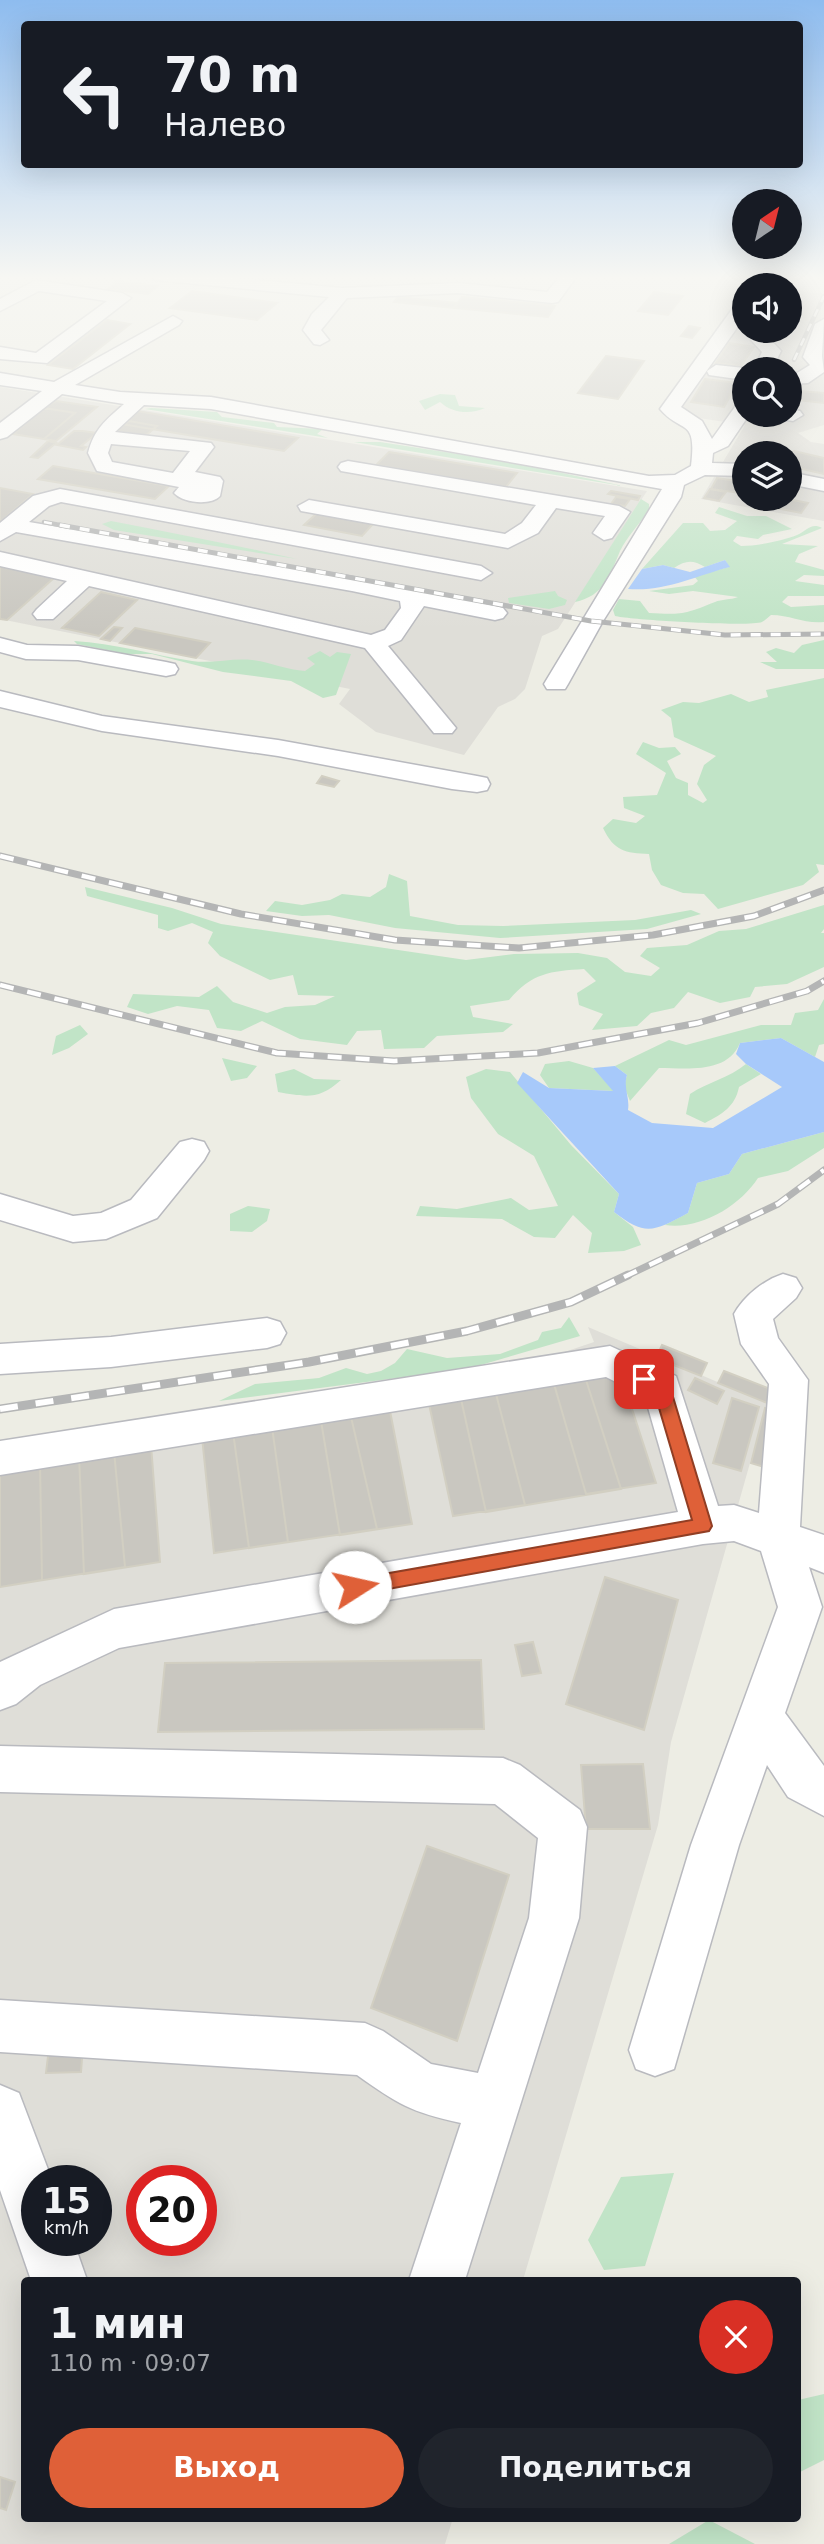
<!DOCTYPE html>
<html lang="ru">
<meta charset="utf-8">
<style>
:root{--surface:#171b24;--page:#20242c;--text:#f1f3f6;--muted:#9ea1a6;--accent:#df6038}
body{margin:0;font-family:"DejaVu Sans",sans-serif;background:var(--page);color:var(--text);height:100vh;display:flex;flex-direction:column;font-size:26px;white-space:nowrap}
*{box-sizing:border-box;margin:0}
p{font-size:23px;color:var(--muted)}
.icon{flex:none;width:38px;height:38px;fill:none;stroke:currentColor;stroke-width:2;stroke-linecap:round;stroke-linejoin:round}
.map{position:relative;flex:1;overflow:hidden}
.panel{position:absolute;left:21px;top:2277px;width:780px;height:245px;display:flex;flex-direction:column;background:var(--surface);border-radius:7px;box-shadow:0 7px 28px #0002}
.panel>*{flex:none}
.top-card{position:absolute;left:21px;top:21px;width:782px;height:147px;border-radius:7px;box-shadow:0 7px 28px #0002;background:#171b24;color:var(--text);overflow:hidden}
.needle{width:46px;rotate:35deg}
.fabs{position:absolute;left:732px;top:189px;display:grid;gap:14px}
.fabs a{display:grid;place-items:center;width:70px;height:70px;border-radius:50%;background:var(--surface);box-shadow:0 7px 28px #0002;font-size:35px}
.speed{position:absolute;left:21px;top:2165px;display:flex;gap:14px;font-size:35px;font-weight:700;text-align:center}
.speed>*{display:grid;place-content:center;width:91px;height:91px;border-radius:50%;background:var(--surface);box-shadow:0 7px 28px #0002;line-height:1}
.speed small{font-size:18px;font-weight:400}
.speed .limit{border:10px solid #d22;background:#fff;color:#111}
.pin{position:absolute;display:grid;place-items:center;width:60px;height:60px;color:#fff;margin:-30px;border-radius:14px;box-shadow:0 4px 10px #0006}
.me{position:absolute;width:77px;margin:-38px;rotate:80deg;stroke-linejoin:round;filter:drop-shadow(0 0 5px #0008)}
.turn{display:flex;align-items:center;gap:24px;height:147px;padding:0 28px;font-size:32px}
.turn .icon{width:91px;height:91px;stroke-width:2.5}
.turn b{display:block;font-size:49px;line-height:60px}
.round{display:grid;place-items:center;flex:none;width:74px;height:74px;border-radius:37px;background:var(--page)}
.summary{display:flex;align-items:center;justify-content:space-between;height:119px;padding:0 28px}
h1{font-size:42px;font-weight:700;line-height:52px}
.button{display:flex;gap:14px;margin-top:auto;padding:14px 28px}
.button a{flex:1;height:80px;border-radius:42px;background:var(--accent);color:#fff;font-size:28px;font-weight:700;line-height:80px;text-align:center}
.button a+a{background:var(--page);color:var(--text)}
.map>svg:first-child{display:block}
.industrial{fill:#dfded8;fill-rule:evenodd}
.green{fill:#c1e4c7}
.water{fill:#a7c9fa}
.building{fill:#c9c7c0;stroke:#d2cfc2;stroke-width:2}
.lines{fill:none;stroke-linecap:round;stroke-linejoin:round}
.minor-casing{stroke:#b9babf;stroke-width:3}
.minor{fill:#fff;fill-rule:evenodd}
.rail-far3-casing{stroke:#b4b5b5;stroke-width:4.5}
.rail-far2-casing{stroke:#b4b5b5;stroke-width:5}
.rail-far1-casing{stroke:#b4b5b5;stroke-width:7}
.rail-casing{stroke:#b4b5b5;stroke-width:9}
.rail-far3{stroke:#fff;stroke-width:2.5;stroke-dasharray:8;stroke-linecap:butt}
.rail-far2{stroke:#fff;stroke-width:3.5;stroke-dasharray:10;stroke-linecap:butt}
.rail-far1{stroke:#fff;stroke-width:4.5;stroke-dasharray:14;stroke-linecap:butt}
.rail{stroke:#fff;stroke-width:6;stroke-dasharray:18;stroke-linecap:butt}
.route{fill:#df6038;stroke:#913e24;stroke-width:2}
</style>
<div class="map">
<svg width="824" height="2544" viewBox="0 0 824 2544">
<rect width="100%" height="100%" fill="#edede4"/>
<path class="industrial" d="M789 290 824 294V425L798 433 811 442 824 444V521L701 499 745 425 679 415 684 401 744 316V331H789ZM744 369H789V415H744ZM744 453H789V499H744Z
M0 387 343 442 647 491 558 629 542 636 525 689 515 699 498 707 464 755 376 732 339 704 350 689 0 619Z
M588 1327 767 1403 671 1742 658 1825 523 2280H24V2518H453L445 2544H0V1447L517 1368 594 1342ZM37 2180H96V2240H37ZM142 2180H201V2240H142Z"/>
<path class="green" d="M440 394 455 395 459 406 485 408C470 415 452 413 440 402L425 410 419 401Z
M151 408 217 412 222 417 274 423 277 427 323 429 317 434 328 438 145 409Z
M354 442H380L516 463 623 486Z
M641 499 649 504V510C640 523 627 537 620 551 610 575 604 596 575 602Z
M719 507 747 516H766L792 529 763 535 758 539 737 536 733 541 741 546C758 546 781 541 797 535 807 531 811 522 822 528L782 544 818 546 799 554 795 562 824 570V576L804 575 795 581 824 585V596H788L782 602 791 607 824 605V622C804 624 791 615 771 615 768 617 766 620 762 622 750 627 632 620 615 616L613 610 619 599 640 601 649 613C682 615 685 614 715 602 722 599 730 600 738 597L693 591 669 594 649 591 693 585 698 581 694 576 729 567 725 560 705 567C693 560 686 560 674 568L663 565 642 569 683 523H703L710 531 725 530 737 521 715 513Z
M111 521C173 533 235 545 297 559L114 530 102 524Z
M555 591 558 596 567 600 565 605 549 609 509 603 508 598Z
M824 640V669H776L760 662H777L766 652 776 648 794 653 802 645Z
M74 641C114 643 153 655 192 661 212 664 231 658 252 660 270 662 287 670 305 671L315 664 307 658 320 651 330 657 337 652 351 654 336 695 323 698 291 681 223 672 152 654H126L77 644Z
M824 678V865L816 864 819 872 803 885 718 909 704 894 683 893 661 885 652 870 649 854C625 853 614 851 603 828L613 819 636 823 645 816 624 808 623 797 657 795 666 773 636 754 643 742 659 748 675 747 681 754 667 761 676 778 688 783V795L703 803 707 800 697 784 704 765 716 756 674 737 671 718 661 710 683 702 699 703 731 694 749 702 768 697 766 690Z
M389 874 407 881 410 916 458 925 503 926 635 920 691 910 701 914 647 929 500 938 395 928 329 915 302 916 266 911 275 901 302 905 330 900 342 894 370 897 386 887Z
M85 887 172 908 221 924 466 960 514 954 578 953 607 958 625 972 651 976 660 968 640 956 647 948 687 945 719 931 746 929 824 905V929L821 933H824V967L787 984 755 987 750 997 720 1003 688 992 674 1008 651 1013 637 1026 592 1030 603 1014 579 1005 577 993 596 981 584 969C550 971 532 973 509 1000L470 1006 473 1017 513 1024 503 1032 437 1036 424 1048 384 1049 381 1030 357 1031 347 1045 300 1039 262 1021 241 1031 217 1028 209 1010 177 1006 148 1014 127 1007 133 994 199 997 217 986 233 1002 267 1013 285 1007 315 1005 335 996 298 995 293 975 270 980 220 956 208 943 213 932 192 923 168 931 158 928V915L87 896Z
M824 999V1044L819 1045 815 1057 781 1038 740 1043C727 1074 688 1068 659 1068L630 1101 624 1086 627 1075 615 1066 669 1040 686 1045 761 1025H791L795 1013 818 1010Z
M80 1025 88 1034 69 1048 52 1055 56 1036Z
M222 1058 257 1066 247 1078 231 1081Z
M569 1061 593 1068 614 1091 549 1088 540 1075 545 1064Z
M746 1064 761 1074 739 1087C735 1107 722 1114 705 1123L686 1114 690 1094C708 1082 729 1078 746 1064Z
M294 1069 314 1079 341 1080C319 1100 306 1097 278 1092L275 1074Z
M486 1069 510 1072 571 1145 619 1194 614 1212 633 1227 641 1245 624 1251 588 1253 592 1233 573 1215 555 1238 534 1237 502 1219 416 1216 420 1206 457 1209 511 1198 529 1210 558 1206 534 1156 498 1134 471 1098 466 1077Z
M824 1132V1148L788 1171 758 1178C740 1206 700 1230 665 1225L688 1213 697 1183 729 1174 742 1154Z
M248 1206 270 1209 267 1221 252 1232 230 1231V1214Z
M569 1317 580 1336 467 1369 219 1401 255 1384 319 1378 346 1368 367 1374 381 1371 395 1363 407 1349 447 1358 500 1354 538 1340 542 1332 561 1328Z
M674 2173 645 2266 604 2270 588 2240 621 2177Z
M824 2394V2460L798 2473V2400Z
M709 2520 755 2544H669Z"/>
<path class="water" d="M725 560 730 567C695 576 665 592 628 589L642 569 663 565 690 572Z
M781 1038 824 1062V1132L742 1154 729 1174 697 1183 688 1213C654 1231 646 1237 614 1212L619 1194 517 1083 523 1072 549 1088 613 1091 593 1068 615 1066 627 1075C623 1088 630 1097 628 1110L652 1123 713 1128 782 1087 746 1064 736 1054 740 1043Z"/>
<path class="building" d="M234 275H285L278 281Z
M117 281 157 286 148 294 108 289Z
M192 291 277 303 257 320 170 308Z
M654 292 668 294 683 296 668 315 638 311Z
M398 297 458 303 454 308 394 302Z
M462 297 548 305 555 306 548 317 454 308Z
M107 320 130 324 73 369 48 365Z
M689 326 700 328 692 338 681 336Z
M729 343 754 347 741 366 716 363Z
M606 356 644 361 618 399 578 393Z
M705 379 738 383 724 407 691 402Z
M799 391 824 393V403L798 400Z
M56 401 97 407 56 441 44 439 75 413 44 408Z
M44 408 75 413 44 439 13 434Z
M137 411 298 438 284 451 121 424Z
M760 415 783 418 779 425 756 422Z
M129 421 157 426 144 437 115 431Z
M74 431H83L97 433 81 446 86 447 83 450 57 445Z
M48 441 56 443 38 458 31 457Z
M794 451 824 458V474L789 466V456Z
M389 452 517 473 506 487 376 465Z
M53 466 169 486 155 499 38 479Z
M717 478 744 482V487L740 493 711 489Z
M0 488 33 494 0 522Z
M710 489 726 492 719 501 704 498Z
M611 491 640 496 638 500 608 494Z
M616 497 630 499 625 506 611 504Z
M759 499H788L808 503 801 513 755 504Z
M317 513 374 523 362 536 304 525Z
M0 566 55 577 7 620 0 619Z
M101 592 137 600 99 636 62 628Z
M114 627 122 628 110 641 101 639Z
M135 628 210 643 196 658 120 643Z
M322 776 339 781 334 787 317 783Z
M662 1345 707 1363 701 1376 656 1358Z
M724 1371 773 1390 767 1403 718 1383Z
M621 1375 656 1483 586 1494 554 1384Z
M695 1378 724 1391 717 1404 688 1390Z
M586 1380 621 1489 486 1512 461 1399Z
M496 1394 525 1505 453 1516 429 1404Z
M732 1398 759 1407 741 1471 713 1463Z
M765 1408 778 1412 764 1467 751 1463Z
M390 1411 412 1524 340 1535 321 1421Z
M351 1417 377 1529 249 1548 233 1432Z
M272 1427 288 1542 214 1553 202 1437Z
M151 1445 160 1562 84 1574 79 1455Z
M114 1451 125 1567 0 1587V1467Z
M40 1462 42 1580 0 1587V1467Z
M605 1577 678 1600 644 1730 566 1704Z
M533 1642 541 1673 522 1676 515 1645Z
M481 1660 484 1729 158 1732 165 1663Z
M643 1764 650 1829H586L581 1765Z
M427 1846 509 1875 457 2041 371 2008Z
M83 2046 81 2072 46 2073 49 2048Z
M0 2477 15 2482 6 2510 0 2508Z"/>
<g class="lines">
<g class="minor-casing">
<path id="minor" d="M147 275H205L342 288 458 283 547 292 558 279 552 275 577 276 558 302 552 303 458 293 347 298 321 330 329 340 320 345 314 344 303 330 312 314 329 297 155 280Z
M763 275H781L772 285H754Z
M36 280 122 293 131 298 47 363 0 359V347L36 353 107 301 39 291 0 311V299Z
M744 300V318L681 407 702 421 712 439 737 404 744 402V415H749L728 446 713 453 712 463 744 464V476L705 475 684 485 681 497 603 621 568 684 565 689H547L544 684 662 489 211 409 144 405 115 432 211 443 214 447 195 472 220 477 223 481 220 496C211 506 183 503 174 493L179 487 97 471 88 453C94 429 106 420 124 404L62 394 7 437 0 439V423L42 391 0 385V373L54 382 173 316 182 321 179 325 75 385 120 392 211 397 649 476 675 475 691 466C697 416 682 435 660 409L738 301ZM111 444 190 451 173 473 112 462 108 453Z
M824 319 822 356 824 372 808 383 789 384V372L797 373 810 365 803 357 815 324Z
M758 331H776L770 339 781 351 772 369H754L762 352 751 340Z
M716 365 744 368 748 369H744V380L709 375 707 371Z
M789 409 800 411 803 415 793 421 781 419 778 415H789Z
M348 461 619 506 630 512 612 538 604 540 593 533 605 516 556 508 538 533 508 548 301 511 298 506 309 500 505 534 522 523 536 505 341 471 338 467 341 463Z
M789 472 824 479V491L789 484Z
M60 489 481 566 492 573 481 580 61 502 49 506 29 522 352 577 495 606 503 608 507 613 503 618 495 620 424 606 401 640 388 646 456 728 452 733H434L365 648 89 586 53 619H37L33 614 37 609 67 581 0 566V552L371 635 385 630 401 608 400 601 352 591 16 532 0 541V523L33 496Z
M0 638 27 645 78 646 166 662 175 664 178 669 175 674 166 676 78 660 26 659 0 652Z
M0 691 102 716 278 740 477 776 487 778 490 784 487 790 477 792 452 789 278 756 102 731 0 707Z
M192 1139 204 1142 209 1151 204 1160 157 1218 106 1239 73 1242 0 1220V1194L73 1216 101 1213 131 1200 180 1142Z
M783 1274 796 1278 802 1288 796 1298 773 1319 778 1338 808 1380 800 1527 824 1535V1573L809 1567 822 1607 785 1713 824 1766V1816L788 1797 767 1765 739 1845 674 2069 655 2076 636 2069 629 2050 691 1845 778 1607 761 1551 734 1541 703 1544 119 1648 40 1685 16 1704 0 1710V1662L114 1609 678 1512 645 1397 606 1377 0 1475V1441L610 1346 676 1376 718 1506 734 1505 759 1513 769 1384 741 1344 734 1314C744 1296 764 1280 783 1274Z
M267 1318 280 1322 286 1333 280 1344 267 1348 111 1367 0 1374V1344L111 1337Z
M0 1746 503 1758 520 1765 580 1810 587 1827 579 1918 465 2280H409L461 2123C410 2112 398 2104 357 2075L0 2052V2000L365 2023 383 2031 431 2064 478 2073 529 1918 538 1838 495 1804 0 1792Z
M0 2085 19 2093 52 2180H37V2240H73L87 2280H31L0 2190Z"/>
</g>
<use href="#minor" class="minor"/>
<g class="rail-far3-casing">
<path id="rail-far3" d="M794 360 824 296
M44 522 70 527"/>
</g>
<g class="rail-far2-casing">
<path id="rail-far2" d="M60 525 591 621 725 635 824 634"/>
</g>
<g class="rail-far1-casing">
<path id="rail-far1" d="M0 856 241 914 395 940 519 948 653 935 754 916 824 890
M0 985 277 1053 394 1061 538 1053 698 1023 807 991 824 981
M624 1277 778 1204 824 1170"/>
</g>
<g class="rail-casing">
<path id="rail" d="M0 1409 309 1362 467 1331 571 1302 628 1275"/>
</g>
<use href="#rail-far3" class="rail-far3"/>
<use href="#rail-far2" class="rail-far2"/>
<use href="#rail-far1" class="rail-far1"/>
<use href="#rail" class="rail"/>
</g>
<linearGradient id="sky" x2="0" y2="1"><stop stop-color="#8ebcef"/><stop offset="0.44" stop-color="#f7f7f3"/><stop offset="1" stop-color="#f7f7f3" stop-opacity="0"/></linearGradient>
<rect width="824" height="631" fill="url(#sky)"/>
<path class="route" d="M644 1372 667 1382 670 1387 712 1526 709 1531 355 1595 348 1593 346 1587 348 1581 355 1579 692 1520 654 1391 638 1383 636 1379Z"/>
</svg>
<div class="fabs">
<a><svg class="needle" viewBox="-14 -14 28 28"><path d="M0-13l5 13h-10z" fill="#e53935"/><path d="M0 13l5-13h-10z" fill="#9ea1a6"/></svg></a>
<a><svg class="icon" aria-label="sound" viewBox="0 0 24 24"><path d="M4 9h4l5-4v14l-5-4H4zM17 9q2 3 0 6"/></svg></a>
<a><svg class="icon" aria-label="search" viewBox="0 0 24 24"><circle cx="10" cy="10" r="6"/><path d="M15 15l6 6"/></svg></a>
<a><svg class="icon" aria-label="layers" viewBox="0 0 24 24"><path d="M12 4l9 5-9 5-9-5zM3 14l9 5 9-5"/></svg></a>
</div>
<div class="speed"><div>15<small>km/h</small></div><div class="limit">20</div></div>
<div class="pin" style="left:644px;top:1379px;background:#d93025"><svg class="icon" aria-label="arrive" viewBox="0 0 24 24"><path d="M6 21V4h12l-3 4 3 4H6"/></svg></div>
<svg class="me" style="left:355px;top:1587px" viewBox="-20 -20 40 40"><circle r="19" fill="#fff"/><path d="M0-13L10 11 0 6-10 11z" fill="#df6038"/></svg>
<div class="top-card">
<div class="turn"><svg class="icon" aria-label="left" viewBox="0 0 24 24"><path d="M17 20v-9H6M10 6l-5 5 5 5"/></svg><div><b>70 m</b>Налево</div></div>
</div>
<section class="panel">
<div class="summary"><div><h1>1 мин</h1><p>110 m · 09:07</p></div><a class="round" style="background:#d93025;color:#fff"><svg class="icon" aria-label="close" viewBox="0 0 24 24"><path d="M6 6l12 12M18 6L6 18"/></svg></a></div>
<div class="button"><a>Выход</a><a>Поделиться</a></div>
</section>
</div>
